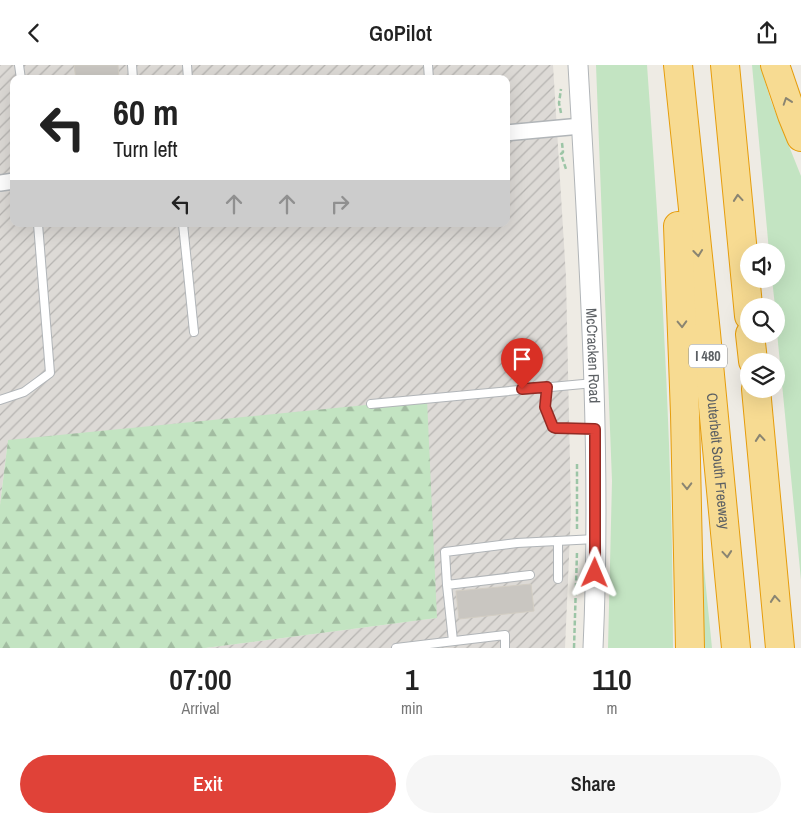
<!DOCTYPE html>
<style>
:root{--surface:#fff;--page:#f6f6f6;--text:#222;--muted:#767676;--accent:#e04238}
body{margin:0;font-family:"Archivo Narrow",sans-serif;background:var(--page);color:var(--text);height:100vh;display:flex;flex-direction:column;font-size:19px;white-space:nowrap}
*{box-sizing:border-box;margin:0}
p{font-size:16px;color:var(--muted)}
.icon{flex:none;width:28px;height:28px;fill:none;stroke:currentColor;stroke-width:2;stroke-linecap:round;stroke-linejoin:round}
.map{position:relative;height:583px;overflow:hidden}
.details{display:flex;flex-direction:column;background:var(--surface);flex:1}
.details>*{flex:none}
.top-card{position:absolute;left:10px;top:10px;width:500px;height:152px;border-radius:10px;box-shadow:0 5px 20px #0002;background:#fff;color:var(--text);overflow:hidden}
.fabs{position:absolute;left:740px;top:178px;display:grid;gap:10px}
.fabs a{display:grid;place-items:center;width:45px;height:45px;border-radius:50%;background:var(--surface);box-shadow:0 5px 20px #0002;font-size:25px}
.pin{position:absolute;display:grid;place-items:center;width:42px;height:42px;color:#fff;margin:-51px -21px;border-radius:50% 50% 50% 0;rotate:-45deg;box-shadow:0 0 5px #0007}
.pin .icon{rotate:45deg}
.me{position:absolute;width:55px;margin:-28px;rotate:1deg;stroke-linejoin:round;filter:drop-shadow(0 0 4px #0008)}
.turn{display:flex;align-items:center;gap:18px;height:105px;padding:0 20px;font-size:22px}
.turn .icon{width:65px;height:65px;stroke-width:2.5}
.turn b{display:block;font-size:35px;line-height:42px}
.lanes{display:flex;align-items:center;height:48px;padding:0 20px;background:#0003;justify-content:center;gap:25px;direction:ltr}
.lanes .off{opacity:.35}
.eta{display:flex;justify-content:space-evenly;align-items:center;height:85px;text-align:center}
.eta b{font-size:30px;font-weight:600;line-height:35px}
.button{display:flex;gap:10px;margin-top:auto;padding:10px 20px}
.button a{flex:1;height:58px;border-radius:30px;background:var(--accent);color:#fff;font-size:20px;font-weight:600;line-height:58px;text-align:center}
.button a+a{background:var(--page);color:var(--text)}
header{display:flex;justify-content:space-between;align-items:center;height:65px;padding:0 20px;background:var(--surface);font-size:22px;font-weight:600}
.map>svg:first-child{display:block}
.industrial{fill:url(#industrial-furrows);fill-rule:evenodd}
.green{fill:#c3e4c2}
.forest{fill:url(#forest-firs)}
.building{fill:#c9c6c1;stroke:#d2cdc3}
.lines{fill:none;stroke-linecap:round;stroke-linejoin:round}
.service-casing{stroke:#b1b5b8;stroke-width:10}
.minor-casing{stroke:#b1b5b8;stroke-width:18}
.tertiary-casing{stroke:#b1b5b8;stroke-width:21}
.motorway-casing{stroke:#e69d0c;stroke-width:30}
.path{stroke:#9cc5a6;stroke-width:2.5;stroke-dasharray:5 2.5;stroke-linecap:butt}
.service{stroke:#fff;stroke-width:8}
.minor{stroke:#fff;stroke-width:15}
.tertiary{stroke:#fff;stroke-width:19}
.motorway{stroke:#f7db92;stroke-width:28}
.oneway{stroke:#8a8572}
.route-casing{stroke:#922b24;stroke-width:12}
.route{stroke:#e04238;stroke-width:9}
.labels{text-anchor:middle;stroke-width:4.5;stroke-linejoin:round;paint-order:stroke}
.shield{fill:#fff;stroke:#8d9092;stroke-width:1}
.shield-label{font-size:14px;font-weight:bold;fill:#5c6064}
.street-label{font-size:15px;fill:#5c6064;stroke:#fff}
</style>
<header><svg class="icon" aria-label="back" viewBox="0 0 24 24"><path d="M15 5l-7 7 7 7"/></svg>GoPilot<svg class="icon" aria-label="share" viewBox="0 0 24 24"><path d="M12 15V3M7 8l5-5 5 5M5 13v7h14v-7"/></svg></header>
<div class="map">
<svg width="801" height="583" viewBox="0 0 801 583">
<defs>
<pattern id="industrial-furrows" width="10" height="10" patternUnits="userSpaceOnUse" patternTransform="scale(1.25)"><rect width="10" height="10" fill="#dddad6"/><path d="M-1 1l2-2M0 10L10 0M9 11l2-2" fill="none" stroke="#b6b4b1"/></pattern>
<pattern id="forest-firs" width="22" height="20" patternUnits="userSpaceOnUse" patternTransform="scale(1.25)"><rect width="22" height="20" fill="#c3e4c2"/><path d="M5 1l3.5 6h-7zM16 11l3.5 6h-7z" fill="#a2bca1"/></pattern>
</defs>
<rect width="100%" height="100%" fill="#eeebe4"/>
<path class="industrial" d="M0 0H553L566 212 571 447 565 583H205L437 553 8 375 0 439ZM14 14H506V159H14Z"/>
<path class="green" d="M596 0H647C661 194 673 389 673 583H608L612 416Z
M752 0H760L771 36 801 111V515L776 257V241H775L772 214H776V186H769Z
M701 473 712 583H703Z"/>
<path class="forest" d="M427 334 437 553 205 583H0V440L8 375Z"/>
<path class="building" d="M74 0H118L119 14H76Z
M531 519 534 546 459 554 456 526Z"/>
<g class="lines">
<g class="service-casing">
<path id="service" d="M19 0 21 14
M132 0 133 14
M187 0 188 14
M428 0 429 14
M183 159 194 267
M547 322 545 342 553 362 556 363 595 364
M0 335 24 327 50 308 38 159
M371 339 594 318
M558 476V514
M530 510 447 520 445 487 517 478 596 474
M447 520 453 576
M396 583 505 570V583"/>
</g>
<g class="minor-casing">
<path id="minor" d="M506 68 581 61
M0 118 14 116"/>
</g>
<g class="tertiary-casing">
<g id="tertiary">
<path id="s1" d="M578 0C589 194 602 388 593 583"/>
</g>
</g>
<g class="motorway-casing">
<g id="motorway">
<path id="s2" d="M678 0 706 268 736 583"/>
<path d="M725 0 749 251"/>
<path d="M775 0 792 50 801 72"/>
<path d="M678 161 685 349 690 583"/>
<path d="M750 269 753 296"/>
<path d="M756 324 780 583"/>
</g>
</g>
<path class="path" d="M561 48 559 38 561 24
M562 78 563 87 561 89 566 104
M577 399V464
M574 583 577 487"/>
<use href="#service" class="service"/>
<use href="#minor" class="minor"/>
<use href="#tertiary" class="tertiary"/>
<use href="#motorway" class="motorway"/>
</g>
<defs><path id="oneway-chevron" d="M-2-3.5L2.5 0L-2 3.5" fill="none" stroke-width="1.6" stroke-linecap="round" stroke-linejoin="round" transform="scale(1.25)"/></defs>
<g class="oneway">
<use href="#oneway-chevron" transform="translate(787 36) rotate(-109)"/>
<use href="#oneway-chevron" transform="translate(738 133) rotate(-95)"/>
<use href="#oneway-chevron" transform="translate(698 188) rotate(84)"/>
<use href="#oneway-chevron" transform="translate(682 259) rotate(88)"/>
<use href="#oneway-chevron" transform="translate(760 373) rotate(-95)"/>
<use href="#oneway-chevron" transform="translate(687 421) rotate(89)"/>
<use href="#oneway-chevron" transform="translate(727 489) rotate(85)"/>
<use href="#oneway-chevron" transform="translate(775 534) rotate(-95)"/>
</g>
<g class="lines">
<g class="route-casing">
<path id="route" d="M522 324 547 322 545 342 553 362 556 363 595 364V508"/>
</g>
<use href="#route" class="route"/>
</g>
<g class="labels">
<rect class="shield" x="689" y="279.5" width="38" height="23" rx="4"/>
<g class="shield-label">
<text x="708" y="296">I 480</text>
</g>
<g class="street-label">
<text dy="5" stroke="none"><textPath href="#s1" startOffset="291">McCracken Road</textPath></text>
<text dy="5" stroke="none"><textPath href="#s2" startOffset="398">Outerbelt South Freeway</textPath></text>
</g>
</g>
</svg>
<div class="fabs">
<a><svg class="icon" aria-label="sound" viewBox="0 0 24 24"><path d="M4 9h4l5-4v14l-5-4H4zM17 9q2 3 0 6"/></svg></a>
<a><svg class="icon" aria-label="search" viewBox="0 0 24 24"><circle cx="10" cy="10" r="6"/><path d="M15 15l6 6"/></svg></a>
<a><svg class="icon" aria-label="layers" viewBox="0 0 24 24"><path d="M12 4l9 5-9 5-9-5zM3 14l9 5 9-5"/></svg></a>
</div>
<div class="pin" style="left:522px;top:324px;background:#d93025"><svg class="icon" aria-label="arrive" viewBox="0 0 24 24"><path d="M6 21V4h12l-3 4 3 4H6"/></svg></div>
<svg class="me" style="left:595px;top:508px" viewBox="-20 -20 40 40"><path d="M0-17L14 15 0 8-14 15z" fill="#e04238" stroke="#fff" stroke-width="4"/></svg>
<div class="top-card">
<div class="turn"><svg class="icon" aria-label="left" viewBox="0 0 24 24"><path d="M17 20v-9H6M10 6l-5 5 5 5"/></svg><div><b>60 m</b>Turn left</div></div>
<div class="lanes"><svg class="icon" aria-label="left" viewBox="0 0 24 24"><path d="M17 20v-9H6M10 6l-5 5 5 5"/></svg><svg class="icon off" aria-label="ahead" viewBox="0 0 24 24"><path d="M12 20V5M6 11l6-6 6 6"/></svg><svg class="icon off" aria-label="ahead" viewBox="0 0 24 24"><path d="M12 20V5M6 11l6-6 6 6"/></svg><svg class="icon off" aria-label="right" viewBox="0 0 24 24"><path d="M7 20v-9h11M14 6l5 5-5 5"/></svg></div>
</div>
</div>
<section class="details">
<div class="eta">
<div><b>07:00</b><p>Arrival</p></div>
<div><b>1</b><p>min</p></div>
<div><b>110</b><p>m</p></div>
</div>
<div class="button"><a>Exit</a><a>Share</a></div>
</section>
